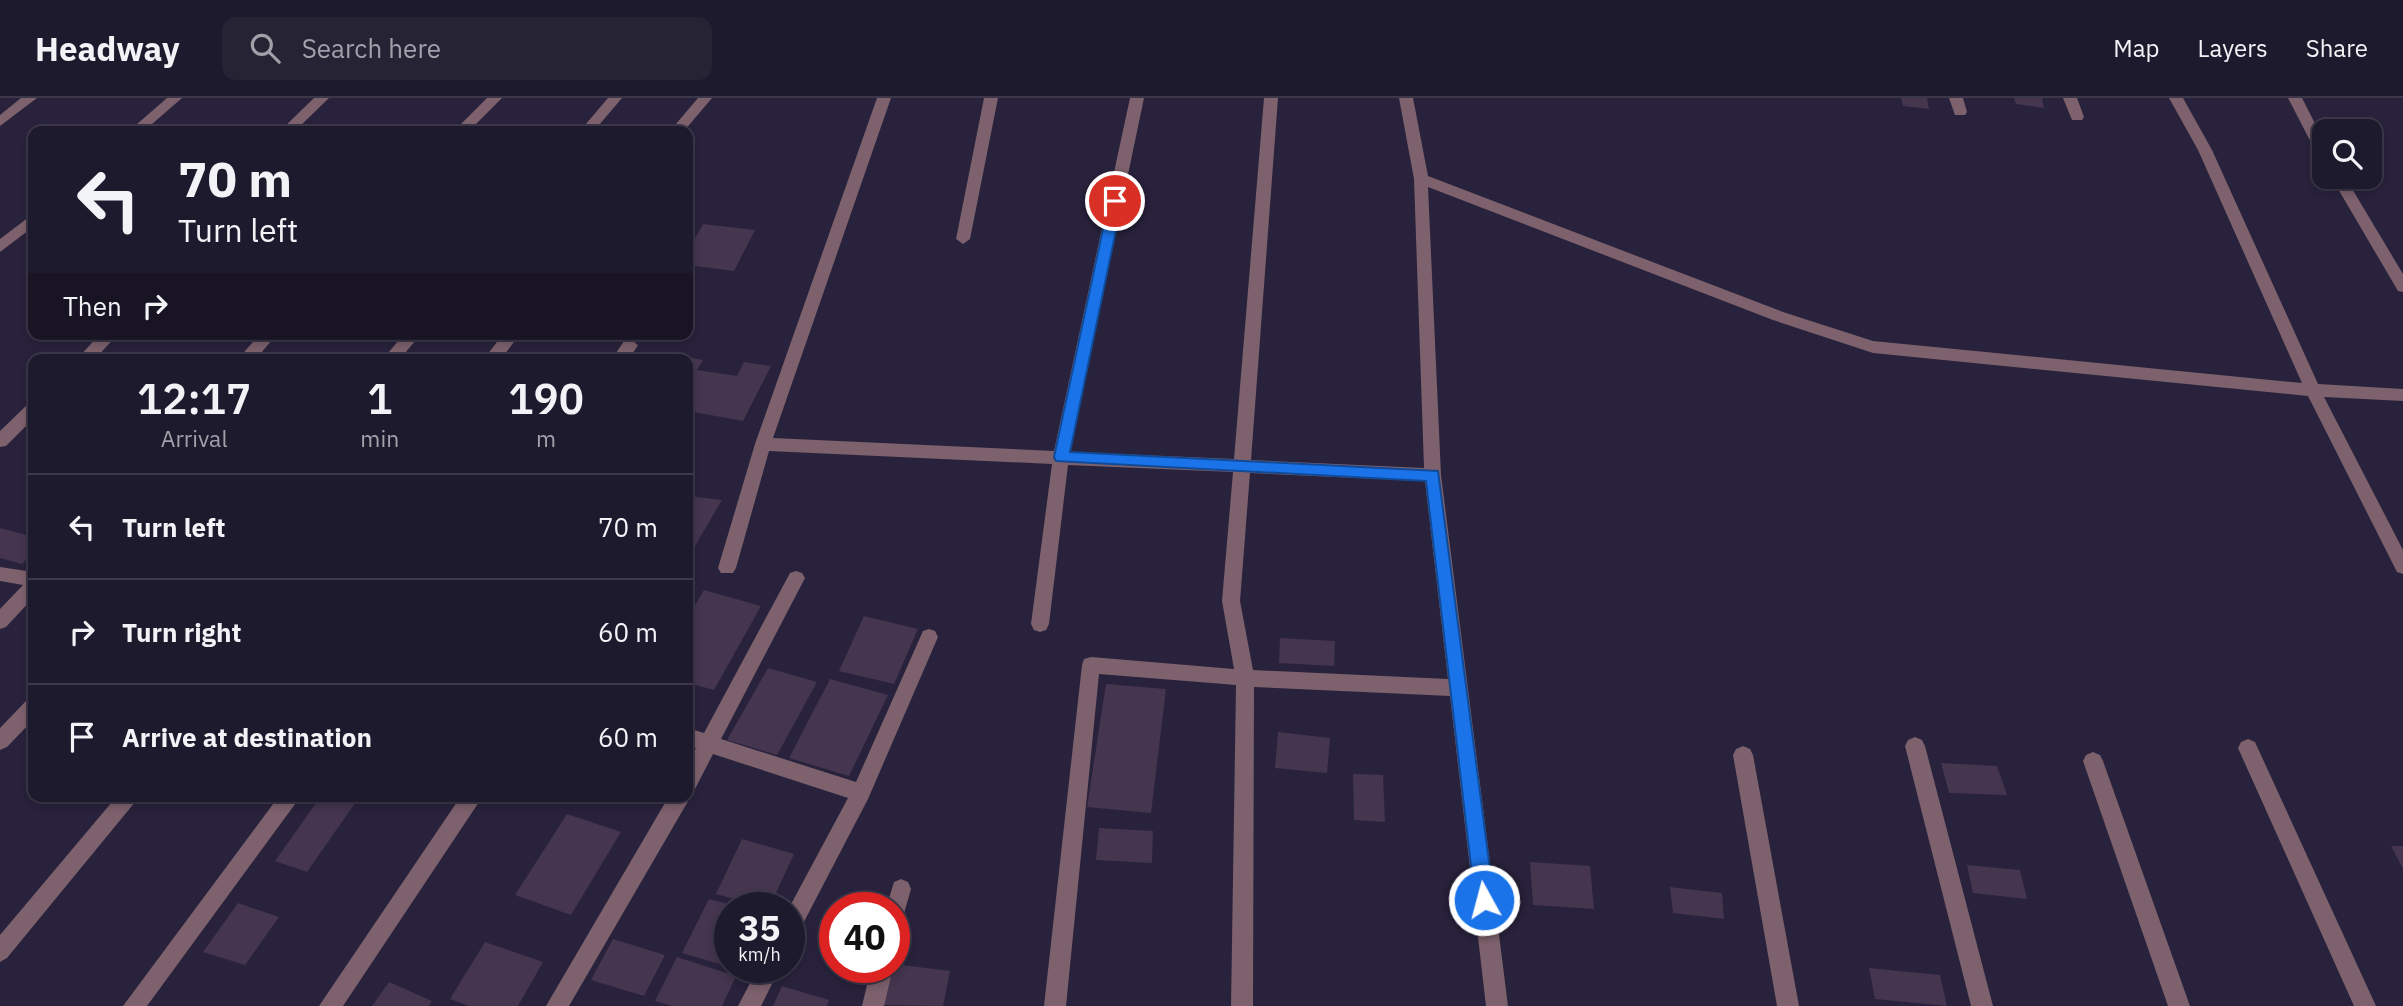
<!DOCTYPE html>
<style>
:root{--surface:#1e1a2d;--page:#262335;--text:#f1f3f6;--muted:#a1a1aa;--line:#3c3849}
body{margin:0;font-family:"IBM Plex Sans",sans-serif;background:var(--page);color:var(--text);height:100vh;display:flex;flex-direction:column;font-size:26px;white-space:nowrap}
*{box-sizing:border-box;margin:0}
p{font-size:23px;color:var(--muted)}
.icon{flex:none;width:38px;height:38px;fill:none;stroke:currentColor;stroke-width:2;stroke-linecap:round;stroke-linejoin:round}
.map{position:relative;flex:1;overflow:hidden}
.drawer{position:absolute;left:28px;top:256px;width:665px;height:448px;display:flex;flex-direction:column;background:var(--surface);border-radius:14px;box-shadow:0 4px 10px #0003,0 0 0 2px var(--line)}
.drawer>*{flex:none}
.top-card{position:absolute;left:28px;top:28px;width:665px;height:214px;border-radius:14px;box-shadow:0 4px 10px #0003,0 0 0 2px var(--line);background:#1e1a2d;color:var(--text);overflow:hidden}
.tools{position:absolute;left:2312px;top:21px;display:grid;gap:14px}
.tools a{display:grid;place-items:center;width:70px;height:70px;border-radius:14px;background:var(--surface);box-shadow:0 4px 10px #0003,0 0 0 2px var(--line);font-size:35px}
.speed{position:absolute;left:714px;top:794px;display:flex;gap:14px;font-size:35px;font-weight:700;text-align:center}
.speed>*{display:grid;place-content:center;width:91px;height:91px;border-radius:50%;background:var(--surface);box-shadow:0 4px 10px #0003,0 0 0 2px var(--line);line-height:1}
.speed small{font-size:18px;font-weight:400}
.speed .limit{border:10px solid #d22;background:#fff;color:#111}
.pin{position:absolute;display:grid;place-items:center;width:60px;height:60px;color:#fff;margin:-30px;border:4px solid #fff;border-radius:50%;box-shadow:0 2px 7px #0007}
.me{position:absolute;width:77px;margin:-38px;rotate:353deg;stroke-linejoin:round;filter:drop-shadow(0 0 5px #0008)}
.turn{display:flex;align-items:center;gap:24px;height:147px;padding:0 35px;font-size:32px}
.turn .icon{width:91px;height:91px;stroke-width:2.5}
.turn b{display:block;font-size:49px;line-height:60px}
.then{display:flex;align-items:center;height:66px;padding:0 35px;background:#0003;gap:14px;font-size:26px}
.eta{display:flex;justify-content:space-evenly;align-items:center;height:119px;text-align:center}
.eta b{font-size:42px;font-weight:600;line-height:49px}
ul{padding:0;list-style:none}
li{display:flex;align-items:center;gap:21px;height:105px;padding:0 35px;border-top:2px solid var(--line)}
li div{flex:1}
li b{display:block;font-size:26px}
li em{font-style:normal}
header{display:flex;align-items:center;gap:42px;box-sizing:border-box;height:98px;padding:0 35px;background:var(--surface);border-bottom:2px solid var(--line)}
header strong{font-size:33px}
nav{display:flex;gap:38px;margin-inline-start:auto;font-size:24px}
.search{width:490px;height:63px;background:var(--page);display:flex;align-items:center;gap:18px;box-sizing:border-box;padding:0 24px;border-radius:14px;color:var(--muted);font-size:26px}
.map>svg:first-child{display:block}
.building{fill:#45354f}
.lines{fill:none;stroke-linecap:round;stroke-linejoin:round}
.minor{fill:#7d616c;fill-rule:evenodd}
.route{fill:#1a73e8;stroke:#114b97;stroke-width:2}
</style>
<header>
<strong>Headway</strong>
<div class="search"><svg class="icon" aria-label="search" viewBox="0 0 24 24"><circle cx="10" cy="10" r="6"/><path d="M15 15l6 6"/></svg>Search here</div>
<nav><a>Map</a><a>Layers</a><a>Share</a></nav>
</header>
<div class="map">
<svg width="2403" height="908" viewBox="0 0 2403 908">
<rect width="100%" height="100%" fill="#28223c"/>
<path class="building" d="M1901 0H1927L1929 11 1903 8Z
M2014 0H2042L2044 10 2016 6Z
M703 126 755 132 734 173 688 167V153Z
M688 259 703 262 697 272 737 278 744 264 771 268 743 323 688 313Z
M688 398 722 402 688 460Z
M0 430 33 439V454L22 466 0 460Z
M704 492 761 508 714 592 688 585V519Z
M864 518 918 531 894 586 839 573Z
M1280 540 1335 543 1334 568 1279 565Z
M768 570 817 584 777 657 727 642Z
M830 581 888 597 849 678 789 660Z
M1106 586 1166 591 1151 715 1087 709Z
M1278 634 1330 640 1327 675 1275 670Z
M1941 665 1997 668 2007 697 1949 695Z
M1353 676 1383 677 1385 724 1354 722Z
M321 698H360L307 774 275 763Z
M567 716 621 734 571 817 515 797Z
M1099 730 1153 733 1152 765 1096 762Z
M742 741 794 756 769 810 716 796Z
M2391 748H2403V771Z
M1530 764 1590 768 1594 811 1533 807Z
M1967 767 2020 772 2027 801 1973 795Z
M1670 789 1722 795 1724 821 1673 815Z
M709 801 739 809 730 810V869L682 855Z
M238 805 279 819 245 867 203 854Z
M613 841 665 857 644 898 591 882Z
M485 844 543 864 518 908H469L450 901Z
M677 859 736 878 722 908H672L655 903Z
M894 866 950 873 943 908 879 907 888 870H894Z
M1869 870 1940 877 1947 908 1875 901Z
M389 884 432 903 429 908H372Z
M782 888 829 902 827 908H773Z"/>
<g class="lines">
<path class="minor" d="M21 0H37L0 28V17Z
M167 0H182L144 33H129Z
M314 0H329L295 33H280Z
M487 0H502L469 33H454Z
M608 0H622L594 33H580Z
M698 0H712L684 33H670Z
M877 0H891L773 340 1054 353 1130 0H1144L1070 354 1234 361 1264 0H1278L1251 362 1424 370 1414 81 1399 0H1413L1428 78 1783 214 1873 243 2302 285 2198 52 2169 0H2183L2212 52 2318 286 2403 291V303L2324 299 2403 452V476L2397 474 2308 298 1873 255 1773 222 1428 89 1441 377 1508 908H1486L1450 598 1254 589 1253 908H1231L1236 587 1099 576 1066 908H1044L1082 567 1084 561 1091 559 1234 571 1222 503 1233 374 1068 367 1049 526 1046 532 1040 534 1034 532 1031 526 1052 366 769 353 736 470 733 475H721L718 470 755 346ZM1250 375 1425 383 1448 581 1253 572 1240 503Z
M984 0H998L970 141 963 146 956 141Z
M1949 0H1963L1967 14 1965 17H1955Z
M2063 0H2077L2084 19 2082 22H2072Z
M2288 0H2302L2324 43V61L2317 56Z
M2331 79H2345L2403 176V194L2398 193Z
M33 116V129L0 154V141Z
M100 236H118L95 261H77Z
M260 236H277L256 261H238Z
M404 236H421L400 261H383Z
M503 236H520L501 261H484Z
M630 241 638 247 629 261H612L624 243Z
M33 305V321L6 348 0 349V333L27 307Z
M0 469 33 474V500L6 529 0 531V511L23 487 0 483Z
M796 473 802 475 805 480 721 641 856 684 923 533 929 531 935 533 938 539 868 701 796 839 789 842V810L848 700 713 656 695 691 688 694 690 698 687 705 569 908H546L669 698H688V666L696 650 688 648V630L704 635 790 475Z
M33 601V622L7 649 0 652V630L26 603Z
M1915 639 1922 642 1925 648 1993 908H1971L1905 648 1908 642Z
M2248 641 2255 644 2376 908H2354L2238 650 2241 644Z
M1743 648 1750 651 1753 657 1799 908H1777L1733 657 1736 651Z
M2093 654 2100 657 2103 663 2190 908H2168L2083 663 2086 657Z
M117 698H140L7 860 0 864V837Z
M279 698H301L147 908H123Z
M461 698H483L343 908H319Z
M901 781 908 784 911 791 901 826 894 829V810H886L894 784Z
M758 870H780L761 908H738Z
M871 870H893L884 908H862Z"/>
</g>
<path class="route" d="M1115 98 1122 103 1070 354 1438 373 1494 802 1491 809 1484 811 1478 809 1475 802 1426 383 1056 363 1054 359 1109 103Z"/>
</svg>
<div class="tools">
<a><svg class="icon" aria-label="search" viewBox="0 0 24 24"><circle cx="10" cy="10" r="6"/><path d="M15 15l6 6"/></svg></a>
</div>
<div class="speed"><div>35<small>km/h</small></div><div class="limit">40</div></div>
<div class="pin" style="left:1115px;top:103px;background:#d93025"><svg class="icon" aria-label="arrive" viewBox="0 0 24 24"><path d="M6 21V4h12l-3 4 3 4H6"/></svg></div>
<svg class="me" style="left:1484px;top:802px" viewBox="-20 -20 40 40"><circle r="17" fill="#1a73e8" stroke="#fff" stroke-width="3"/><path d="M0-11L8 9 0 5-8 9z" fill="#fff"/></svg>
<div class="top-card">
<div class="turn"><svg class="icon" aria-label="left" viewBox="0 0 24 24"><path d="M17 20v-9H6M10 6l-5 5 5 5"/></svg><div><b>70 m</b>Turn left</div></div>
<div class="then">Then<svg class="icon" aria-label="right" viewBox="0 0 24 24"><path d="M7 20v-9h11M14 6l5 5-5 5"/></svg></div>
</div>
<section class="drawer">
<div class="eta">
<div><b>12:17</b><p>Arrival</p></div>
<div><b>1</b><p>min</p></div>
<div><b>190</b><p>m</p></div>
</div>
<ul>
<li><svg class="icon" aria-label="left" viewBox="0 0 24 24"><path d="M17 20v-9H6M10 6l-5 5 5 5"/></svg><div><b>Turn left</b></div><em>70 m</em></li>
<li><svg class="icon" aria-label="right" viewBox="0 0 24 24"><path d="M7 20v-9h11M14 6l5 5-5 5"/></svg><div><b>Turn right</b></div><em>60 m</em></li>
<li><svg class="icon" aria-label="arrive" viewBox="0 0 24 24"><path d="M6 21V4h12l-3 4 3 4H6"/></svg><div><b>Arrive at destination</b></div><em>60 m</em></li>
</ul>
</section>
</div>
